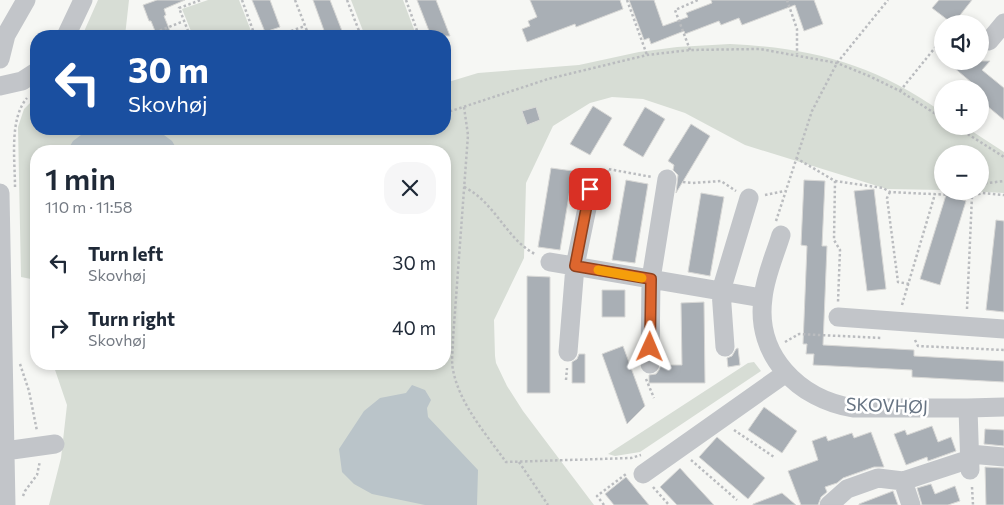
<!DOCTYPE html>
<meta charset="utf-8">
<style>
:root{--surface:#fff;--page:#f6f6f7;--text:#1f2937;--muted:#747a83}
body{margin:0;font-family:Commissioner,sans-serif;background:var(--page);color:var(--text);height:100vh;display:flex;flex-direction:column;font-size:19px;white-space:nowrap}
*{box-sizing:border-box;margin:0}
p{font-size:16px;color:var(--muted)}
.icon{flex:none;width:28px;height:28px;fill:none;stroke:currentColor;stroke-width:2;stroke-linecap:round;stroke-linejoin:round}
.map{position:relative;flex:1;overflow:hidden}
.panel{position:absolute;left:30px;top:145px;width:421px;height:225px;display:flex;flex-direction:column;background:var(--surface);border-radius:20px;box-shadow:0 2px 8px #0003}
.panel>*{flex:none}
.hud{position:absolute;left:30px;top:30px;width:421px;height:105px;border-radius:20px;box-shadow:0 2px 8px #0003;background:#1a4fa0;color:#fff;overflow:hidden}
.buttons{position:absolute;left:934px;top:15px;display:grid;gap:10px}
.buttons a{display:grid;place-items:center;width:55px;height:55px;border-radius:50%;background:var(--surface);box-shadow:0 2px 8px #0003;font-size:25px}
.pin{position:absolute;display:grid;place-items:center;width:42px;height:42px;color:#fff;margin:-21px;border-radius:10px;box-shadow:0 2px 8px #0006}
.me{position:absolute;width:55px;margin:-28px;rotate:1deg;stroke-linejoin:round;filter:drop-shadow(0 0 4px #0008)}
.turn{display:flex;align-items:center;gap:18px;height:105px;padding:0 15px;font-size:22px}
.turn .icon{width:65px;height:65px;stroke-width:2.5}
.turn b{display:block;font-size:35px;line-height:42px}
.round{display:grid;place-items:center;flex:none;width:52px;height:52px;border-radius:20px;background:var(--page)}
.overview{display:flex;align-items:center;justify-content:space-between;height:85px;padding:0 15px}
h1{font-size:30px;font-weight:600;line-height:38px}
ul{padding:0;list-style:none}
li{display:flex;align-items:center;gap:15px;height:65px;padding:0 15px}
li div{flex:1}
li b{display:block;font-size:19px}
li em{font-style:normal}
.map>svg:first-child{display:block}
.green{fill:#d7ddd5}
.water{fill:#bac4c9}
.building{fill:#a9afb5;stroke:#d8d8d6}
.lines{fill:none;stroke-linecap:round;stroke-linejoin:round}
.path{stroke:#babcbf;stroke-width:2.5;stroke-dasharray:2.5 2.5;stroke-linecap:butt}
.minor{stroke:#c2c5c9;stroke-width:19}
.route-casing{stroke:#90421e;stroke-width:12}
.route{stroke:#dd662e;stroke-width:9}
.slow{stroke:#f59e0b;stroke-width:9}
.labels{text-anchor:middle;stroke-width:5;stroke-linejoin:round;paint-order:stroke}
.street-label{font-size:18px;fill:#677483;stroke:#fff}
</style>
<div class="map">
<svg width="1004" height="505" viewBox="0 0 1004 505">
<rect width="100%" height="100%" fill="#f6f7f4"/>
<path class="green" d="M98 0H129L125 36H82Z
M208 0H239L253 36H193L182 9Z
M351 0H403L415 32 405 36H365Z
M730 44C813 48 873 64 942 112V126H964L1004 152V193L966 191H980V154H942V190L887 189 745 145 685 113 643 99 612 97 590 103 553 126 526 183 524 258 494 320 495 356 496 363 507 386 523 411 594 505H49L61 458 67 405 53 364H445V151H36V280L21 277 18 127 24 109 36 97V129H445V83L478 73 579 65 639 52 677 47Z
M754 362 761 371 640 452 615 456 608 454 748 363Z"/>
<path class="water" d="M89 129H156L172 141 178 151H67L73 141Z
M412 385 425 390 431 400 427 408 428 417 478 470 477 505H425L372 494 354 484 342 472 339 449 364 411 380 398 406 393Z"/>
<path class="building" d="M157 0H185L164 9 166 15 164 16 172 36H157L151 21H149L143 5Z
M252 0H270L280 27 265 32Z
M313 0H330L344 36H326Z
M417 0H436L450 36H431Z
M530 0H620L623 9 576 27 575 24 527 42 522 29 530 26 528 21 537 17Z
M629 0H654L663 26 688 17 686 13 712 3 711 0H814L823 24 804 31 795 5 742 25 739 18 721 25 719 21 685 34 684 31 651 44 649 38 644 40Z
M939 0H972L953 24 932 8Z
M946 61H990L982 70 1004 88V120L980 100V89H966L971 82Z
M593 106 612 118 590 155 570 144Z
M536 107 540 120 527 125 522 111Z
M645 107 665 119 643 157 623 145Z
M691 124 710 136 676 193 678 175 673 170 674 165 668 161Z
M551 168 573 171 560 250 538 247Z
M626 180 648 184 635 263 612 260Z
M804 180 825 181 822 246H827L823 345 914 350V356L1004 361V382L912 377V370L813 365 814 354H806L807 344H803L807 246 801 245Z
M874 189 886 289 867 291 854 191Z
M701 193 724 197 710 276 688 272Z
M946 195 966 201 940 285 920 279Z
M996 220 1004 221V312L986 310Z
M527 276 550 277V393H527Z
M602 290H625V317H602Z
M704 302 705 383H649V375L656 374 659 370 661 365H682L681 303Z
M623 346 645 406 627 424 602 354Z
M738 348 740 365 728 367 727 358 732 356 736 349Z
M579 354H585V383H572V362L577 359Z
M764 407 797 431 782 453 748 430Z
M932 426 938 442 951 437 956 451 928 461 927 457 906 465 894 434 905 430 907 435Z
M985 429 1004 430V446L984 444Z
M871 432 884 467H874L843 478 837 483 825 487 827 492 821 497 818 505H801L788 471 818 460 812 441 826 436 828 441 852 433 854 438Z
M717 437 765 478 748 499 699 457Z
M985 467 1004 468V505H986Z
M680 468 689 478 714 505H677L660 487Z
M626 477 649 505H614L605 494Z
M931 484 935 494 955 486 960 501 948 505H922L917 488Z
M893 491 898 505H859V504Z
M782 493 796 505H753V504Z"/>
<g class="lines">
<path class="path" d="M242 0 255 36
M295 0 309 36
M347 0 361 36
M406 0 419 36H418
M627 0 647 55
M787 0 797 29V54
M146 36 184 21
M190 36 179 8 201 0
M277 36 305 26
M690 50 675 10 698 0
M900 91 942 39
M464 107 468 135 453 339C453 349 451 360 453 370 460 405 486 434 506 462L631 458 641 455
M445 113 548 79 647 55 690 50 760 49 837 63 869 76 900 91 942 118
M955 126 1004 157
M796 158 835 181 834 240 840 250 838 302
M835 181 883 188 890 192 972 196 982 193 1004 195
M683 182 692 183 721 181 736 191
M606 183 608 169 652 177
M980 184 1004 181
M15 187C15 160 9 119 27 98
M464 187C495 202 506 239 535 254
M890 192 887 198 898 282 909 284
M765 195 785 191
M776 221 812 111 837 63 888 0
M902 305 935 194
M967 309 972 196 974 191
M915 340 918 346 1004 350
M785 342 799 334 882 338
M20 364 29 391 37 431
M646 379 654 398
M566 380 567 368
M734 430 774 457
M691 460 737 500
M519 462 548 505
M653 487 669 505
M972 487 973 505
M23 496 25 491 37 475 40 461
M604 505 597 496 626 474"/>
<path class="minor" d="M66 36 83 0
M989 41 1004 23
M0 59 6 35 26 0
M0 86 22 81 36 72
M0 193 6 505
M781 235C775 255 765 276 763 298 755 356 799 399 853 408H968L1004 407
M550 262 762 298
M838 317 1004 329
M725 347 721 291 749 198
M568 352 575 266 591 189
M650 364 651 279 667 179
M968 408 970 470
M5 451 55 444
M970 454 1004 457
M643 474 786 373
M903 481 911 505
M829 505 847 489 878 478 903 481 970 459"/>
</g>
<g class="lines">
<g class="route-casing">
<path id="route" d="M590 189 575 266 651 279 650 347"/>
</g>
<use href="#route" class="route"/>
<path class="slow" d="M598 270 642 278"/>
</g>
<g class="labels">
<g class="street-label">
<text transform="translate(887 406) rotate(2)" y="6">SKOVHØJ</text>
</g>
</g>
</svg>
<div class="buttons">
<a><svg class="icon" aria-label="sound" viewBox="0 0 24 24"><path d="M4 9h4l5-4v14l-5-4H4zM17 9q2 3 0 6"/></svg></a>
<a>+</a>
<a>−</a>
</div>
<div class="pin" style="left:590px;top:189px;background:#d93025"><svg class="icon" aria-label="arrive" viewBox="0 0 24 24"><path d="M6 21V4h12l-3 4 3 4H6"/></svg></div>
<svg class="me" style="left:650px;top:347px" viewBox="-20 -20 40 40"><path d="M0-17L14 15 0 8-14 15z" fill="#dd662e" stroke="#fff" stroke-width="4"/></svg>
<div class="hud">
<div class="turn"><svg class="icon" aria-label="left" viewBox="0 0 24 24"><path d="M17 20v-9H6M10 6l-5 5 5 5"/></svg><div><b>30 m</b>Skovhøj</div></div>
</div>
<section class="panel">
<div class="overview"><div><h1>1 min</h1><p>110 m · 11:58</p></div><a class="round"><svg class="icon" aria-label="close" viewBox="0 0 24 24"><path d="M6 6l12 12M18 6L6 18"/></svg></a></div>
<ul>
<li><svg class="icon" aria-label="left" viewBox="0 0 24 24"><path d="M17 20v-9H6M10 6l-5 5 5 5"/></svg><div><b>Turn left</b><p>Skovhøj</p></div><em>30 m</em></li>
<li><svg class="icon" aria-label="right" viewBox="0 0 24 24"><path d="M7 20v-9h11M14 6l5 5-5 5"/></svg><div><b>Turn right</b><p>Skovhøj</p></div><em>40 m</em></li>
</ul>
</section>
</div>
